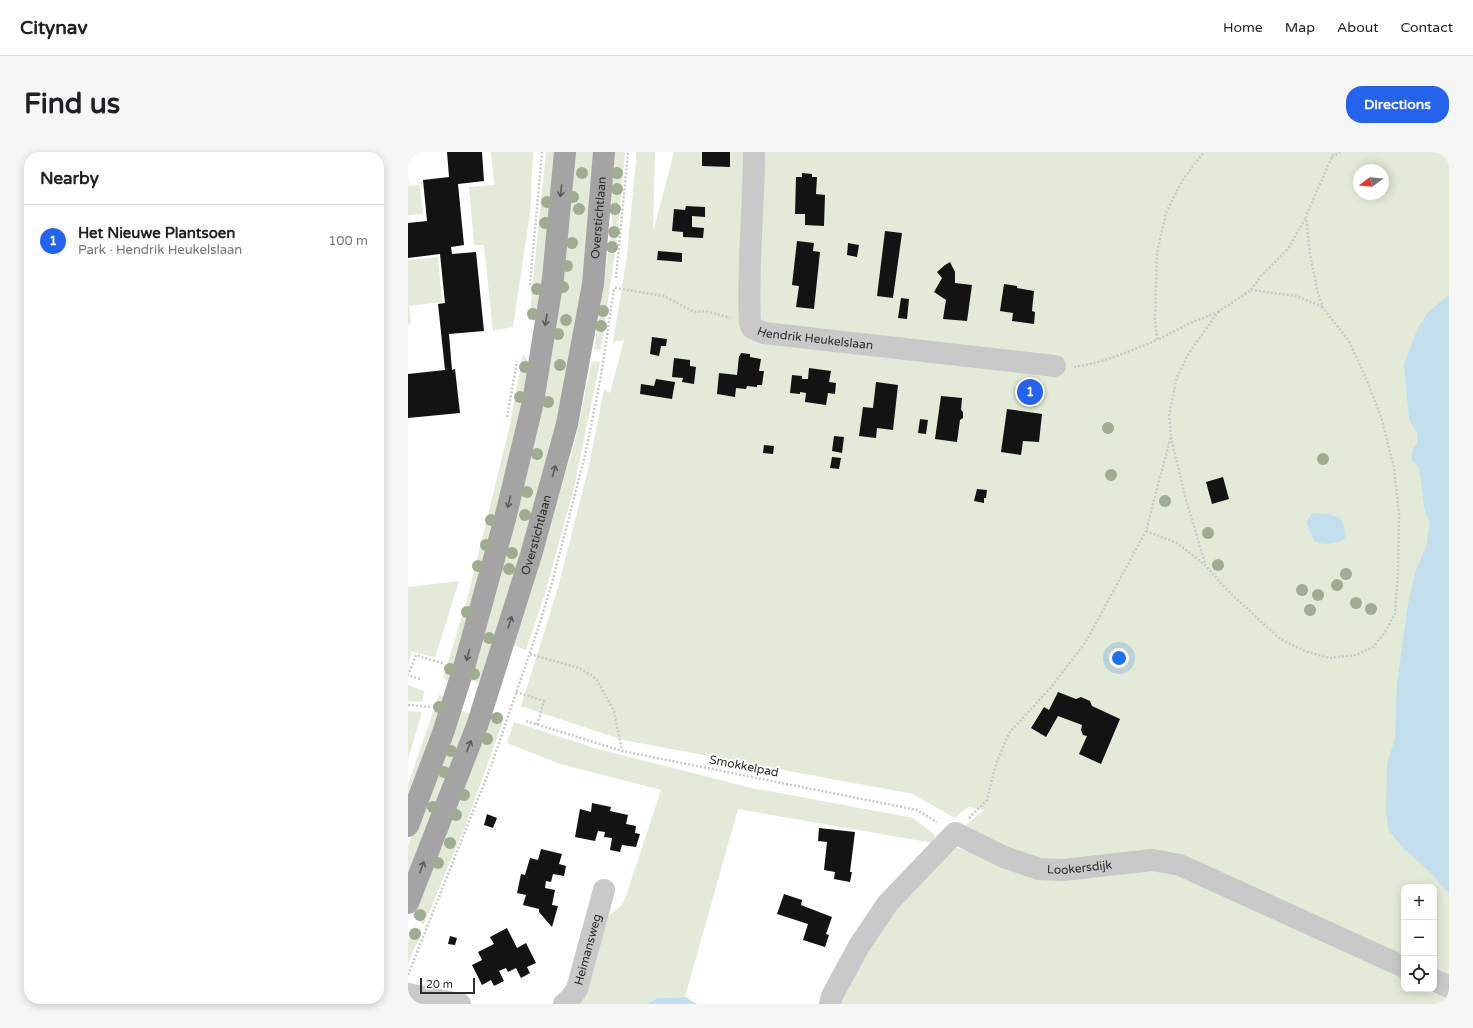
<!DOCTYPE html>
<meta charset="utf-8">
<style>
:root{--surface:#fff;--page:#f6f6f6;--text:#202124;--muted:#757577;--line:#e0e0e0;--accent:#2563eb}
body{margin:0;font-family:"Varela Round",sans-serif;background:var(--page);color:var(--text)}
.controls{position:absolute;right:12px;bottom:12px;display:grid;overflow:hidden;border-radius:8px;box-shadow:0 2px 10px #0003}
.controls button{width:36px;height:36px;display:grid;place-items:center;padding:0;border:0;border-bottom:1px solid var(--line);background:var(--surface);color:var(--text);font:20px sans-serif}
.compass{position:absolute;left:945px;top:12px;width:36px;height:36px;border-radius:50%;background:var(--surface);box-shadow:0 2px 10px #0003;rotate:254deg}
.scale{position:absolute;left:12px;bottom:10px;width:55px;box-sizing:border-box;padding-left:4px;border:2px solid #2c2c2c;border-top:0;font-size:11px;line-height:14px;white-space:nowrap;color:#2c2c2c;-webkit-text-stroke:3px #fff;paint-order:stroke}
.you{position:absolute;left:711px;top:506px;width:14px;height:14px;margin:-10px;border:3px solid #fff;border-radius:50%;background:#1a73e8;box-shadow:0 0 0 6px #1a73e833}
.badge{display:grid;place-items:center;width:26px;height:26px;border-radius:50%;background:var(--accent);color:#fff;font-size:13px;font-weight:700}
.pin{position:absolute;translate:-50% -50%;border:2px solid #fff;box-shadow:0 1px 4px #0006}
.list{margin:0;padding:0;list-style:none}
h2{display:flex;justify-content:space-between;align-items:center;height:52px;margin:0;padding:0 16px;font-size:17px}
h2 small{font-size:13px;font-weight:400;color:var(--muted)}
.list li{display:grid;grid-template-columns:26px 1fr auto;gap:12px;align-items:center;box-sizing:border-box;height:72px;padding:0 16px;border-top:1px solid var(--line)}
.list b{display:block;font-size:15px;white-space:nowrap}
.list p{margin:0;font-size:13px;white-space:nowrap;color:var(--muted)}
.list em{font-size:13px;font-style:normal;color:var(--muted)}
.icon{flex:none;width:22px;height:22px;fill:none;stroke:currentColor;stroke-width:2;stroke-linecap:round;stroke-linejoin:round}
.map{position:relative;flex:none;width:1041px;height:852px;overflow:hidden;border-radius:16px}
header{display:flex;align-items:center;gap:24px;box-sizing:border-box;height:56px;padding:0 20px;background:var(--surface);border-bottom:1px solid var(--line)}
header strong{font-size:19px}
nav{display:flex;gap:22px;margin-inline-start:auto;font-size:14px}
.intro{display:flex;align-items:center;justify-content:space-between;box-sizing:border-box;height:96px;padding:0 24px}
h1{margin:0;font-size:28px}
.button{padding:10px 18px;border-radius:16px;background:var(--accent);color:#fff;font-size:14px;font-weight:700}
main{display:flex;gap:24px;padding:0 24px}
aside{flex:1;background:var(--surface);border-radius:16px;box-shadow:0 2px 10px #0003}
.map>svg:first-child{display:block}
.green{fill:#e3ebd8;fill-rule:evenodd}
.water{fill:#c3deec}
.building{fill:#131313}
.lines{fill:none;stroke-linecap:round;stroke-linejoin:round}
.path{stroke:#c9c9c9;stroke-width:2.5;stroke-dasharray:2 2;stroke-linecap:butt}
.minor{stroke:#c9c9c9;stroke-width:22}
.major{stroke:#a4a4a4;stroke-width:22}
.tree{fill:#9fac92}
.oneway{stroke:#5c5c5c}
.labels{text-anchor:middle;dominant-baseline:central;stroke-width:4;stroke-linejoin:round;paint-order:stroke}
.street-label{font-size:12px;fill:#2c2c2c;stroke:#fff}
</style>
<header>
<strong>Citynav</strong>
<nav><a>Home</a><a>Map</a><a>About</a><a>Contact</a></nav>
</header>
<div class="intro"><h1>Find us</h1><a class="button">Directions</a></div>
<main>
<aside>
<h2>Nearby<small></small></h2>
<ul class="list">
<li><span class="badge">1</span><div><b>Het Nieuwe Plantsoen</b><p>Park · Hendrik Heukelslaan</p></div><em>100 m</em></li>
</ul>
</aside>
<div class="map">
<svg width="1041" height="852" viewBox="0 0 1041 852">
<rect width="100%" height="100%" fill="#fff"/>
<!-- green -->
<path class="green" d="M83 0H125L122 61 105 175 85 179 76 93H66L61 35 86 33Z
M138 0H152L133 162 121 168Z
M163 0H190L173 162 151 274 77 533 64 528 61 521 70 490Z
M202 0H217L210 79 193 198 186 197 204 72Z
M228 0H247L245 80 266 0H1041V830L1026 823V735H996V809L771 704 666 710 618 707 556 675 576 658 560 655 547 666 505 642 215 588 113 554 149 439 181 314 196 237 202 241 216 188 205 190 218 110 228 9ZM951 18H975V42H951Z
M0 26 1 34 12 33 15 62 0 63Z
M30 105 34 150 1 154 3 172H0V108Z
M115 202 124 215 46 530 35 527 60 444 102 273Z
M184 209 192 210 166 336 138 438 118 498 105 493 141 363 164 302Z
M51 429 27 506 4 499 0 514V435Z
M0 533 16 539 14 550 0 549Z
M31 543 40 545 0 659V632Z
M49 556 65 564 0 730V694L27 626Z
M0 559 14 560 0 608Z
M81 560 96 566 57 675 16 772 7 767 2 757Z
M106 570 190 597 344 636 505 666 527 683 525 691 330 657 277 845 249 846 239 852H166L195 768 214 753 219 741 253 638 152 612 99 591Z
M548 696 572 702 738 715 769 721 996 822V837H1026L1041 841V852H426L448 806 531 703Z
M7 775 14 778 0 812V790Z"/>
<!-- water -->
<path class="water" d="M1041 143V742L1022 720 995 696 981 679 978 662 979 611 987 587 989 531 1000 452 1007 421 1018 394 1022 372 1016 355 1011 315 1004 309V299L1009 290V281L1001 267 996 212 1010 176 1020 160Z
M904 361 921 362 932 366 936 374 937 386C927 393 919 393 907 390L898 371Z
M277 845 289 852H239L249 846Z"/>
<!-- building -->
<path class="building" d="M39 0H74L76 29 50 32 56 93 43 95 44 102 68 100 76 179 41 182 44 218 47 217 52 261 0 266V222L37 218 30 152 37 151 32 102 0 106V71L19 69 15 28 41 25Z
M294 0H322V15L294 14Z
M394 21 404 22V25H409L408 42 417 43 416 74 397 73V62H387L388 25H394Z
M278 54 297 55V65L284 64V75L296 76 295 86 275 85V80L264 79 266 57 277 58Z
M477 79 494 81 485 146 469 144Z
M389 89 406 91 405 99 412 100 406 157 388 155 391 134 384 133Z
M440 91 451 93 449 105 439 103Z
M250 99 274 101V110L249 108Z
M542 110 547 120V131L564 133 559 169 535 167 538 148 526 140 534 126 529 120 537 113Z
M596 132 609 134V136L626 139 624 159 627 160 626 172 604 169 605 161 592 159Z
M493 146 501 147 499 167 490 166Z
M244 185 259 187 258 194H253L251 204 242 202Z
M333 201 342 202V205L353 207 351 219H356L354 233H349V235L339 234 338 237 328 236 327 245 309 242 311 221 329 223 331 204H332Z
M266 206 282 208V214L288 215 286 232 274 230 275 226 264 225Z
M401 216 423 219 421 230 428 231 427 242 420 241 418 253 397 250 398 241 392 240V242L382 241 384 223 394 224V227H400Z
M248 227 267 230 264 247 232 242 233 232 246 234Z
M468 230 490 233 485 278 469 276 468 286 451 284 455 255 465 256Z
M533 244 554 246 553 258 555 260V266L552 268 549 290 527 287Z
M599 257 634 262 631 290 615 289 613 303 593 300Z
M512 267 520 268 518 282 510 281Z
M426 284 436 285 434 301 424 299Z
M356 293 366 294 365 302 355 301Z
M424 305 433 306 431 317 422 316Z
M815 325 821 347 804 352 798 330Z
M569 337 579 338 578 346H576V351L566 349Z
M650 540 668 547 673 545 682 549 684 554 712 567 693 612 671 602 679 584 675 583 673 578 674 573 650 564 638 585 623 576 636 555 641 558Z
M184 651 203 655 202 659 220 663 218 672 228 674 227 681 232 682 228 695 214 693 212 700 202 698 204 686 196 685 197 680 190 679 187 689 167 685 172 657 183 660Z
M79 662 89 666 85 676 76 673Z
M411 676 447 680 442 720H444L442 730 426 727 427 720 416 718 419 690 410 689Z
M133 697 154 702 151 712 158 714 156 724 145 722 143 730 138 729 137 736 147 738 144 753 150 754 144 775 131 760V757L115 753 118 743 109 741 113 722 117 723 122 706 130 708Z
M376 742 394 748 393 753 424 765 418 782 421 783 417 795 395 788 400 772 369 762Z
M99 776 109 796 118 791 128 811 119 815 122 821 113 826 108 816 100 820 98 816 91 819 96 829 86 834 83 828 74 833 64 813 74 808 70 800 86 792 82 785Z
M42 784 49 786 47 793 40 792Z"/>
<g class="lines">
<!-- path -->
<path class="path" d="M924 5 932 0
M208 126 220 0
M122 133 134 0
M207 136 256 144 286 160 298 159 322 166
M843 138 888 144 915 155
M810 160 843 138 853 124 880 97 898 65
M666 215C695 211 722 199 749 188L747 167 749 101 758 61 774 29 796 0
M99 265 109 209
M763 285 778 348 797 411
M738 379 769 391 797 413 819 438 872 487 897 499 921 506 948 503 965 495 977 480 987 462 990 421 991 362 986 315 973 265 958 226 941 189 915 156 909 137 902 102 898 64 926 0
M122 502 171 516 183 523 189 528 206 559 214 599
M12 527 0 523 8 503 36 512
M108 540 136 549 129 573
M0 553 22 555
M118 569 214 599 509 658 529 670
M561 666 579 648 588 612 601 581 644 534 677 491 738 379 763 284 761 263 769 225 781 201 810 160 782 171 749 188
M0 823 83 614 127 486 144 431 178 299 193 224 206 137"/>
<!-- minor -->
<g class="minor">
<path id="s1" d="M346 0C346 57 339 114 342 171L344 176 356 181 647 214"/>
<path d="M1026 828 1041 835"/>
<path d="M0 842 52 852"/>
<path id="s2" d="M156 852 162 847 169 837 196 738"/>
<path id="s3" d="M422 852 424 844 451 794 480 751 547 681 596 705 631 717 655 718 744 708 772 713 996 815"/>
</g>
<!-- major -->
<g class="major">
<path d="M0 674 35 581 57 512 97 367 125 250 145 126 157 0"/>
<path id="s4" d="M0 751 69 574 123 403 159 272 185 132 196 0"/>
</g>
</g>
<!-- trees -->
<g class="tree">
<circle cx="174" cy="21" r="6"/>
<circle cx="209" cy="21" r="6"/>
<circle cx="209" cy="37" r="6"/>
<circle cx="165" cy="45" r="6"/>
<circle cx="139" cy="50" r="6"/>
<circle cx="171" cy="57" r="6"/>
<circle cx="207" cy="57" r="6"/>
<circle cx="137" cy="71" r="6"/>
<circle cx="206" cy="80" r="6"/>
<circle cx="164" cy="91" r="6"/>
<circle cx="204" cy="95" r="6"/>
<circle cx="159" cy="114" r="6"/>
<circle cx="155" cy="135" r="6"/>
<circle cx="129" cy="137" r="6"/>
<circle cx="195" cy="159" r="6"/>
<circle cx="125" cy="162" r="6"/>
<circle cx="158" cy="168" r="6"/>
<circle cx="193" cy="174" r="6"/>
<circle cx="150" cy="182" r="6"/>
<circle cx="152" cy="213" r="6"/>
<circle cx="117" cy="215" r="6"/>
<circle cx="112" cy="245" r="6"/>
<circle cx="140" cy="250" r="6"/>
<circle cx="700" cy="276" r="6"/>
<circle cx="129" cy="302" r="6"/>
<circle cx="915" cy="307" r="6"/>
<circle cx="703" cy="323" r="6"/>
<circle cx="119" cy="340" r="6"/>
<circle cx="757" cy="349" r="6"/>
<circle cx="117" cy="363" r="6"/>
<circle cx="83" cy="368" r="6"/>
<circle cx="800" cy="381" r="6"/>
<circle cx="78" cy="393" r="6"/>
<circle cx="104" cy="401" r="6"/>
<circle cx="810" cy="413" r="6"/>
<circle cx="70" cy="414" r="6"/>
<circle cx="101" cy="417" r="6"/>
<circle cx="938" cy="422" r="6"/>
<circle cx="929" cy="433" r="6"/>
<circle cx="894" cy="438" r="6"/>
<circle cx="910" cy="443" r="6"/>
<circle cx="948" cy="451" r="6"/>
<circle cx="963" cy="457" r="6"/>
<circle cx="902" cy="458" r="6"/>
<circle cx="59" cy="460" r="6"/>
<circle cx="81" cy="486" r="6"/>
<circle cx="42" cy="517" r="6"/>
<circle cx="66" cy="522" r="6"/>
<circle cx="31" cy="555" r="6"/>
<circle cx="89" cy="566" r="6"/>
<circle cx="79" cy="587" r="6"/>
<circle cx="43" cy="599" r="6"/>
<circle cx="36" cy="620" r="6"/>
<circle cx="56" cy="643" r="6"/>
<circle cx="25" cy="655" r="6"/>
<circle cx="48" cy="663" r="6"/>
<circle cx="42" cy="691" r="6"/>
<circle cx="30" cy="711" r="6"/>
<circle cx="12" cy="763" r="6"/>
<circle cx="7" cy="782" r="6"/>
</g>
<!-- one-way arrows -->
<defs><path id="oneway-shaft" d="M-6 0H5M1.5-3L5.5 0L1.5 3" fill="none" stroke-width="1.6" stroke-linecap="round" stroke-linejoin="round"/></defs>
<g class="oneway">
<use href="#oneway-shaft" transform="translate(153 39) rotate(96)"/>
<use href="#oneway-shaft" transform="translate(138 168) rotate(99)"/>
<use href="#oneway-shaft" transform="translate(146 319) rotate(-75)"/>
<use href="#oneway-shaft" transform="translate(101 350) rotate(103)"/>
<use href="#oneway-shaft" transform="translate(102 470) rotate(-72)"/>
<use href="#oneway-shaft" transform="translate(60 503) rotate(105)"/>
<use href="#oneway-shaft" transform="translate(61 594) rotate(-69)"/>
<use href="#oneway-shaft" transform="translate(14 715) rotate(-69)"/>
</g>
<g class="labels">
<!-- street labels -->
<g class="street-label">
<text stroke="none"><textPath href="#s4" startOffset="714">Overstichtlaan</textPath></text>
<text stroke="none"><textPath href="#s1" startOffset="241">Hendrik Heukelslaan</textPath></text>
<text stroke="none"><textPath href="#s4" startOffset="390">Overstichtlaan</textPath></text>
<text transform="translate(336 614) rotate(11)">Smokkelpad</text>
<text stroke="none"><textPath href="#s3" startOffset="346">Lookersdijk</textPath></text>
<text stroke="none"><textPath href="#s2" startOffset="61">Heimansweg</textPath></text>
</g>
</g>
</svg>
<div class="controls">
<button>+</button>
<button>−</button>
<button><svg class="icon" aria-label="locate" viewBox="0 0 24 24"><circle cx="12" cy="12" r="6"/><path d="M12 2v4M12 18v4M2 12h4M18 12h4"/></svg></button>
</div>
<svg class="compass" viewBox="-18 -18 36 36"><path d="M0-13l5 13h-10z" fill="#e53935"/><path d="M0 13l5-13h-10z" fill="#757577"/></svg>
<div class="scale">20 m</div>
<div class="you"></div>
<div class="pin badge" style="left:622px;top:240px">1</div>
</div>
</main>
